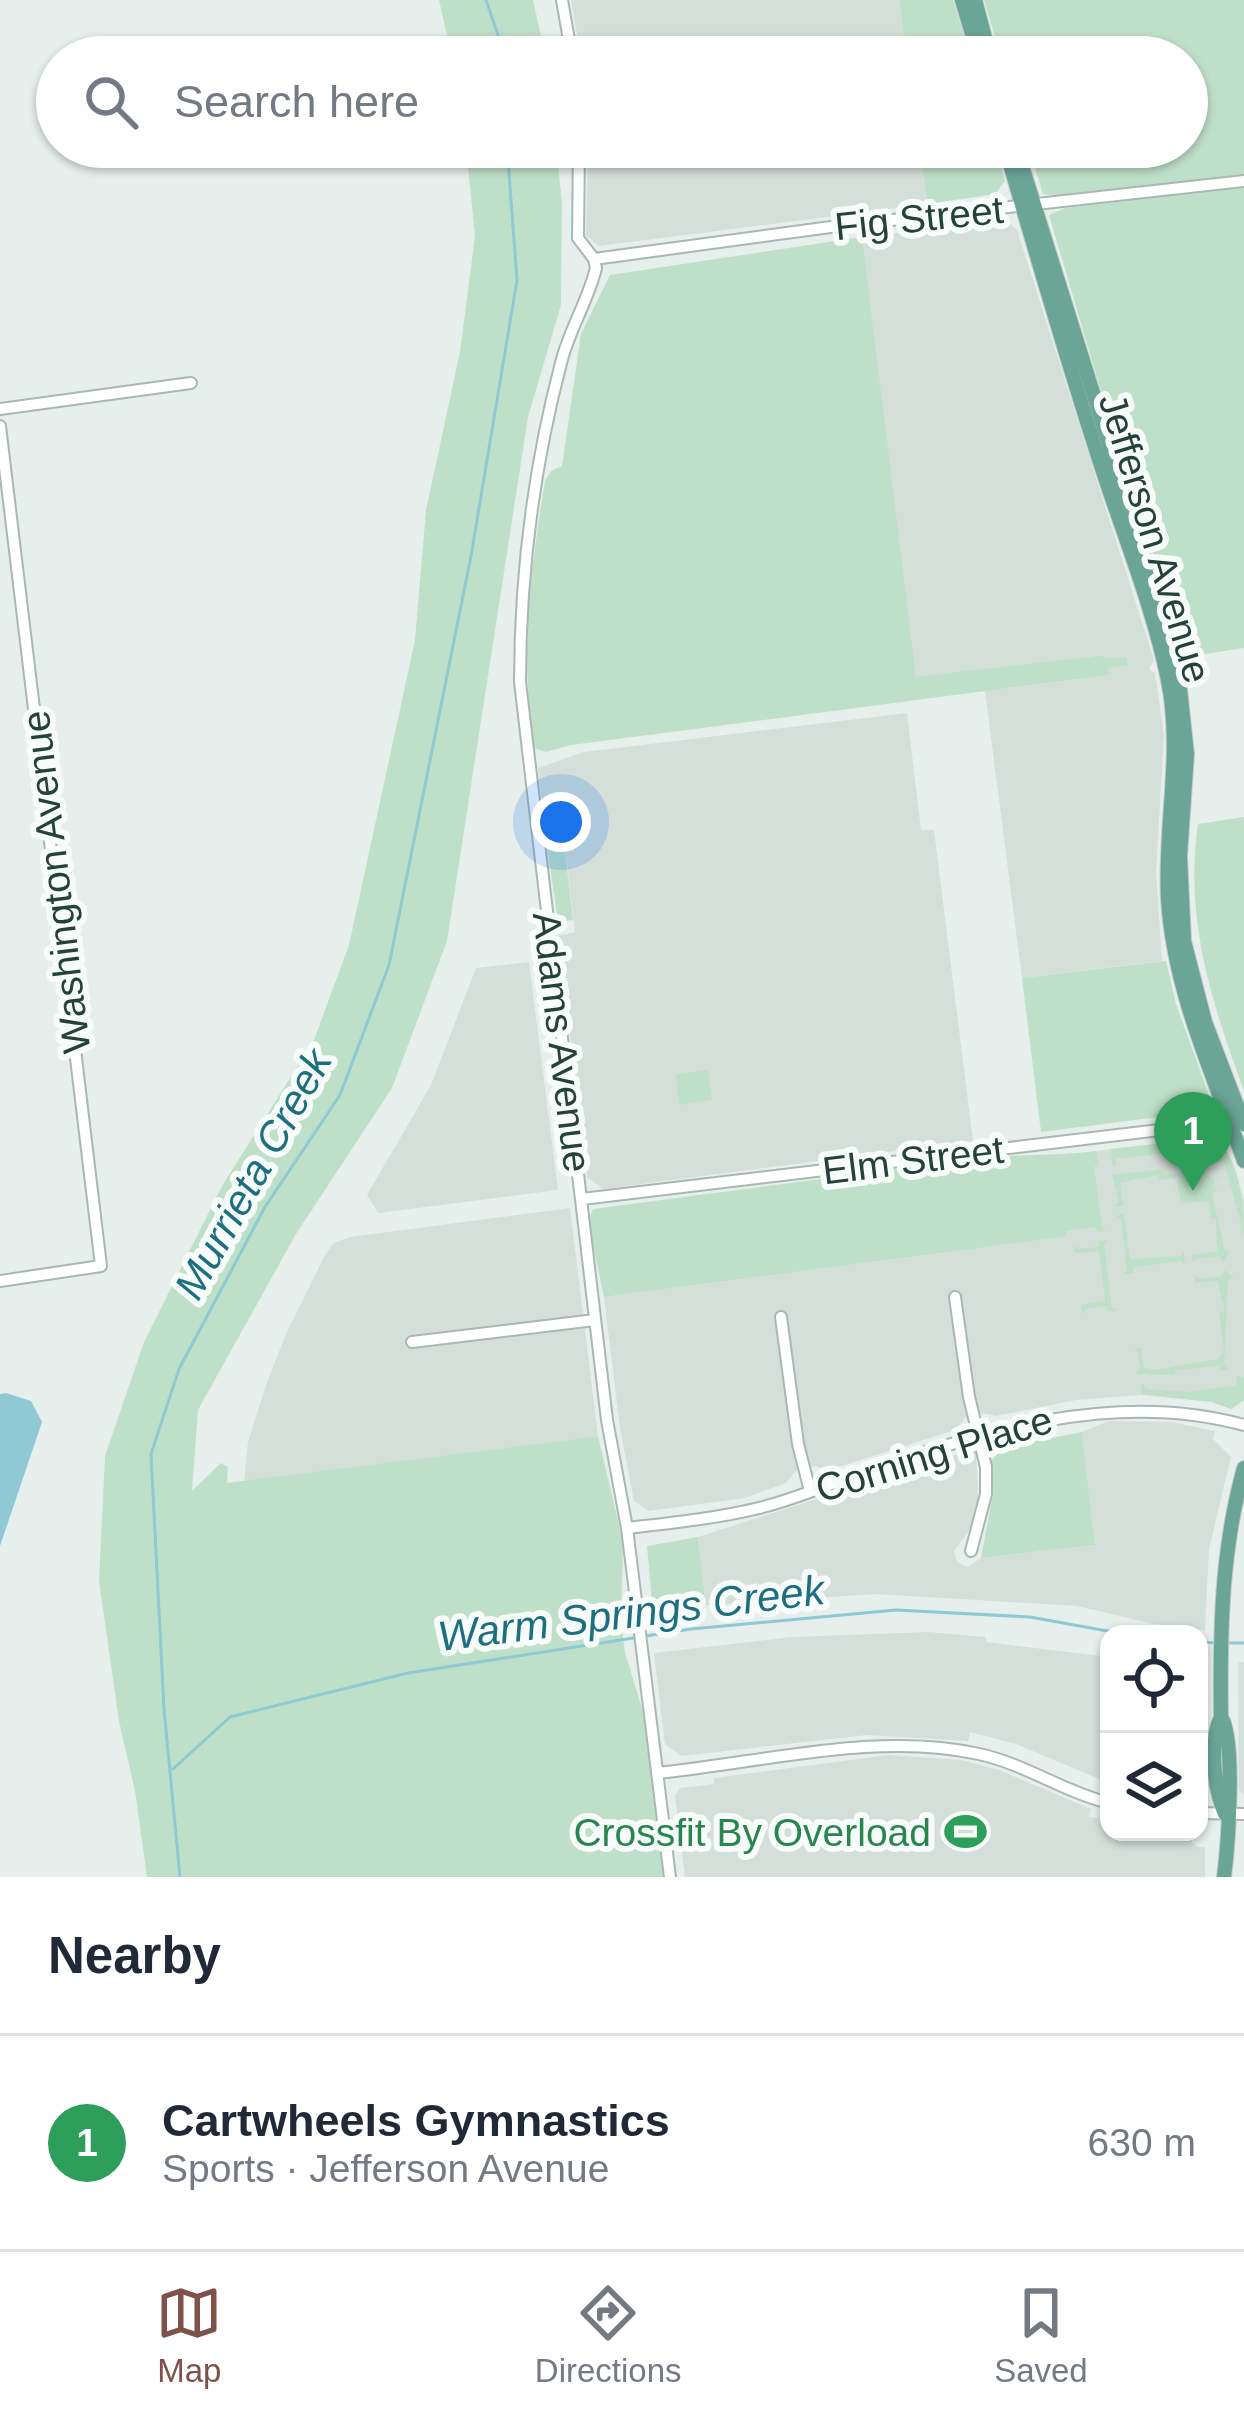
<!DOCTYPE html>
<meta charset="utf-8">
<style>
:root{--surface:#fff;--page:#f2f2f3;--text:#1f2937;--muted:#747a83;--line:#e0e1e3;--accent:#7f5249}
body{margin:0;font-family:Helvetica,sans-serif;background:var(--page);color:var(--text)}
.controls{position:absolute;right:36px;bottom:36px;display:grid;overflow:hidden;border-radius:24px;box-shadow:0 3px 9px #0004}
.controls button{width:108px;height:108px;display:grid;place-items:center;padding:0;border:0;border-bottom:3px solid var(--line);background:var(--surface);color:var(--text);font:60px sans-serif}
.you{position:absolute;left:561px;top:822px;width:42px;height:42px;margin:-30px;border:9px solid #fff;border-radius:50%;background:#1a73e8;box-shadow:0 0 0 18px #1a73e833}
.badge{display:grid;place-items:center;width:78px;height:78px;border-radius:50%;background:var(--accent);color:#fff;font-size:39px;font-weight:700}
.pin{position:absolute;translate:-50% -99px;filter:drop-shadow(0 3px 6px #0008)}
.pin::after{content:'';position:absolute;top:63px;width:42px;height:36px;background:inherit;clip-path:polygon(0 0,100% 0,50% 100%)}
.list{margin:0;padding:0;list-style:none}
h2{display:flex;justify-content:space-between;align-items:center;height:156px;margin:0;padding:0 48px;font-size:51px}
h2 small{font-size:39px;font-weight:400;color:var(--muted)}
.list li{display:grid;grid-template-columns:78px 1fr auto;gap:36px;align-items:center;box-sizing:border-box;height:216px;padding:0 48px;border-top:3px solid var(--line)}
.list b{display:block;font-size:45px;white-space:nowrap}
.list p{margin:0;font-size:39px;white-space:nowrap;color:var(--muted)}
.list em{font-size:39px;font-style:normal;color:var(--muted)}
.icon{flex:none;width:66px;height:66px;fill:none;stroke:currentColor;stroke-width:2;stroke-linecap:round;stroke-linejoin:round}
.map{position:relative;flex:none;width:1244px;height:1877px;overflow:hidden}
.search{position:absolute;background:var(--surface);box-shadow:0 3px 9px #0004;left:36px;right:36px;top:36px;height:132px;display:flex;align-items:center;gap:30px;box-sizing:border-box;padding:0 42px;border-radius:66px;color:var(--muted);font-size:45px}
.sheet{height:372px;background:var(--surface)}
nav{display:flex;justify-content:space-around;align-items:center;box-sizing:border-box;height:168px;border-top:3px solid var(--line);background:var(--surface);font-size:33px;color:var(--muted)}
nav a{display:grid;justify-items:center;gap:6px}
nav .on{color:var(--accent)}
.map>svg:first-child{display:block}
.built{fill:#d4dfda}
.green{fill:#bfe0c8}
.water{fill:#8ec9d4}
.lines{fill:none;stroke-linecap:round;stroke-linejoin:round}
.stream{stroke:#8ec9d4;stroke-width:3}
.minor-casing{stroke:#a8b8b2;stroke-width:14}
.major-casing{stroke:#c2cac8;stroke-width:16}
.minor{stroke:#fff;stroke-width:10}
.major{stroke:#6aa596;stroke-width:14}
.labels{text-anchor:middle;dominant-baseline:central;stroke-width:12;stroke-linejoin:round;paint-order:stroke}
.street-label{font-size:39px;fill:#24423a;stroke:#f7fbf9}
.leisure-label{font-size:39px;fill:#27864d;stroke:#f7fbf9;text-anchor:end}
.water-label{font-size:42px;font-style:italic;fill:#1c6f80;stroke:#f7fbf9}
</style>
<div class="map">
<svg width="1244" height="1877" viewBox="0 0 1244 1877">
<rect width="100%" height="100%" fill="#e6efeb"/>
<!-- built -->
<path class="built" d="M571 0H899L907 57H581Z
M588 147H910L913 165 922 164 928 204 599 246 586 235Z
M1005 220 1017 230 1154 660 1149 669 1155 673 1164 735 1156 872 1162 961 1022 978 985 691 1108 675V669L1127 665 1125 657 1105 658 1102 655 916 678 861 250 862 237Z
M907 713 921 830H934L973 1141 603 1189 587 1177 558 936 575 932 563 828 545 830 538 768 584 752Z
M529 962 558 1190 378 1213 367 1195 431 1085 476 968Z
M1215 1137 1226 1147 1244 1200V1400L1231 1409 1212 1402 1141 1395 1076 1400 996 1416 981 1413 965 1418 955 1430 826 1471 816 1466 797 1470 786 1483 745 1498 649 1511 634 1501 620 1428 604 1297 1056 1238 1045 1157Z
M570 1208 598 1436 244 1482 248 1442 266 1385 286 1334 325 1255 334 1243 350 1237Z
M1109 1421 1171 1422 1215 1431 1213 1439 1231 1457 1209 1549 1205 1630 1154 1624 1077 1606 876 1594 706 1605 698 1537 976 1448 978 1501 974 1524 954 1551 957 1562 968 1567 981 1558 1095 1545 1082 1432Z
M928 1632 986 1637V1642L1109 1657V1783L1016 1744 970 1732 968 1741 867 1735 681 1756 665 1744 654 1653 793 1637Z
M1244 1662V1795L1239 1790 1238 1663Z
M889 1755 961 1760 999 1770 1091 1809 1089 1817 1109 1820V1832H1186V1837L1198 1847H1205V1877H685L675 1796 680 1788 714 1784V1778Z"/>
<!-- green -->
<path class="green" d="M439 0H533L546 57H452Z
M899 0H953L971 57H907Z
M984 0H1244V176L1076 198 1043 194 1029 147H1187V57H1001Z
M466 147H556L562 203 561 305 528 417 447 941 392 1088 296 1234 198 1410 192 1491 221 1463 228 1467 227 1483 598 1436 623 1542 621 1622 625 1652 645 1719 666 1877H147L135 1791 119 1721 99 1581 105 1456 144 1342 222 1186 314 1040 349 945 415 640 426 510 460 352 475 236Z
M910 147H996L1005 181 995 194 928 204 922 165H913Z
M1244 186V648L1192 656 1184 648 1119 452 1049 215 1065 208Z
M862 237 916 677 1103 655 1106 658 1126 657 1128 665 1108 669 1109 675 571 745 546 752 534 748C520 647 529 581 545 481L551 471 562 466 581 334 610 275Z
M1244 817V1091C1212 1003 1184 920 1198 824Z
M564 841 573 920 558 922 547 845Z
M1166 961 1176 1004 1209 1095 1198 1112 1041 1132 1022 978Z
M708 1070 712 1100 680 1105 675 1074Z
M1215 1137C1240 1162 1244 1199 1244 1235L1224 1162 1218 1163 1205 1149 1116 1159V1165H1112L1111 1149Z
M1096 1151 1098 1165 1094 1167 1102 1226 1106 1231 1098 1232 1095 1227 1066 1231 1065 1236 1056 1238 604 1297 588 1221 593 1209 982 1158C1022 1154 1057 1156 1096 1151Z
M1208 1164 1210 1170 1206 1173 1213 1179 1217 1190 1212 1194 1225 1250 1230 1252 1223 1261 1219 1256 1196 1259 1193 1263 1192 1255 1217 1251 1216 1219H1211L1208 1201 1185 1203 1180 1199 1177 1178 1160 1180 1158 1175 1120 1183 1123 1206H1114L1119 1202 1112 1175 1162 1169 1164 1175 1202 1170 1203 1165Z
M1124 1214 1130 1259 1181 1256 1184 1252 1185 1266 1181 1261 1134 1267V1273L1123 1274 1127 1269 1121 1219 1116 1216Z
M1109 1240 1104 1244 1112 1308 1117 1310 1107 1311 1106 1306 1086 1309 1083 1314 1081 1305 1105 1301 1099 1251 1075 1253 1073 1245 1078 1249 1098 1247 1099 1241Z
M1225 1270 1234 1278 1228 1280 1224 1364 1229 1369 1220 1371 1218 1366 1177 1370 1174 1375 1135 1374 1140 1368 1138 1352 1133 1349 1141 1348 1143 1367 1154 1370 1218 1359 1224 1351 1219 1313 1225 1311 1217 1280 1195 1283V1275L1199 1279 1221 1276Z
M1237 1376 1244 1377V1400L1231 1409 1212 1402 1141 1394 1142 1383 1146 1389 1188 1392 1236 1385Z
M1082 1432 1095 1545 981 1558 993 1494 990 1462 1004 1447Z
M698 1537 706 1605 653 1612 647 1546Z"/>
<!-- water -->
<path class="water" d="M6 1393 31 1401 42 1422 0 1546V1394Z"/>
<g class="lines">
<!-- stream -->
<path class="stream" d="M486 0 498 35 499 57
M1199 1642 1218 1643
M1228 1643H1244
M173 1769 230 1717 408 1673 691 1629 896 1610 1030 1617 1124 1634
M180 1877 164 1709 151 1454 179 1369 265 1207 340 1095 389 965 471 556 517 280 507 147"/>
<defs>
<path id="minor" d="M562 0 572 57
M579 147 578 238 594 259 596 268C588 301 569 330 561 363 534 466 520 576 520 682L607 1420 627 1528 670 1877
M594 259 838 226 1244 181
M0 409 191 383
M0 426 101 1266 0 1281
M582 1199 1235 1121
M955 1297 969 1397 986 1467V1494L971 1551
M781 1317 798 1444 810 1491
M412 1342 595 1320
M627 1528C672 1523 719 1518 763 1507 795 1499 827 1485 859 1474 983 1432 1113 1389 1244 1425
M657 1773C761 1763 877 1731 979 1754 1025 1764 1064 1792 1109 1803
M1199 1813 1244 1814"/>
<path id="major" d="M962 0 979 57
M975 0 990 57
M1005 147C1036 252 1066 358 1100 462 1123 534 1153 606 1168 680 1183 754 1164 825 1168 899 1174 992 1213 1074 1244 1161
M1016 147 1177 661 1187 754 1180 856 1184 941 1205 1022 1244 1124
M1221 1717C1236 1739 1228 1846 1224 1877
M1225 1814C1214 1788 1209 1743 1221 1717 1220 1631 1221 1551 1244 1468"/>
</defs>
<!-- minor casing -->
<use href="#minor" class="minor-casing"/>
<!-- major casing -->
<use href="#major" class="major-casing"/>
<!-- minor -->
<use href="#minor" class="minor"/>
<!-- major -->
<use href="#major" class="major"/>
</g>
<!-- icons -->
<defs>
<symbol id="stadium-bare" viewBox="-9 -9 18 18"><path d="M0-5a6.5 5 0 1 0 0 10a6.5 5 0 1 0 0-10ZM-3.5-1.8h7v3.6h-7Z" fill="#2e9e5b" stroke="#f7fbf9" stroke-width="2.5" paint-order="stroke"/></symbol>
</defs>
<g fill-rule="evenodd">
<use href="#stadium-bare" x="936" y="1802" width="59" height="59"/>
</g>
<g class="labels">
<!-- street labels -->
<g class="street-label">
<text transform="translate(919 218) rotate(-6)">Fig Street</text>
<text transform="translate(1155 538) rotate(73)">Jefferson Avenue</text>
<text transform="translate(56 882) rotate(-97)">Washington Avenue</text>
<text transform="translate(562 1042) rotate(83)">Adams Avenue</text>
<text transform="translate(913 1160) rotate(-7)">Elm Street</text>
<text transform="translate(934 1454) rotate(-17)">Corning Place</text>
</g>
<!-- leisure labels -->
<g class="leisure-label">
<text x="931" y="1832">Crossfit By Overload</text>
</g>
<!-- water labels -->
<g class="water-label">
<text transform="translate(253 1174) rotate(-61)">Murrieta Creek</text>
<text transform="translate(631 1613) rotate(-7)">Warm Springs Creek</text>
</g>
</g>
</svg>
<div class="controls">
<button><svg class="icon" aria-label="locate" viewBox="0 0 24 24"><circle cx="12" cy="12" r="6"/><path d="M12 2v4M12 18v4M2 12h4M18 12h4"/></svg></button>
<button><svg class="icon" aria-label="layers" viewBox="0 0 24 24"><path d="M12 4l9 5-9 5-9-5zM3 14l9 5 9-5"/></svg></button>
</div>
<div class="you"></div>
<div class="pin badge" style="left:1193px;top:1191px;background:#2e9e5b">1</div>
<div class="search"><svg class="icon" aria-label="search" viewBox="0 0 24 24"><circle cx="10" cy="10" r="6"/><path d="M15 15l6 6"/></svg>Search here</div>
</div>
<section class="sheet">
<h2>Nearby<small></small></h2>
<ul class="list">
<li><span class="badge" style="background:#2e9e5b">1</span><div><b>Cartwheels Gymnastics</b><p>Sports · Jefferson Avenue</p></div><em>630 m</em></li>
</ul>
</section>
<nav>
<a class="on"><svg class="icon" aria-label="map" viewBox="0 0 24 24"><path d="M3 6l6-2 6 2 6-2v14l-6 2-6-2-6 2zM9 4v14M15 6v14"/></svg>Map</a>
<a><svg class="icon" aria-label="directions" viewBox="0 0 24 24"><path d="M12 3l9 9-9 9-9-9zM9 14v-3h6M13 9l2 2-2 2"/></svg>Directions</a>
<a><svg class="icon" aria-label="saved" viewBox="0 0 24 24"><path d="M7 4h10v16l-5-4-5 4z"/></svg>Saved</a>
</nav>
